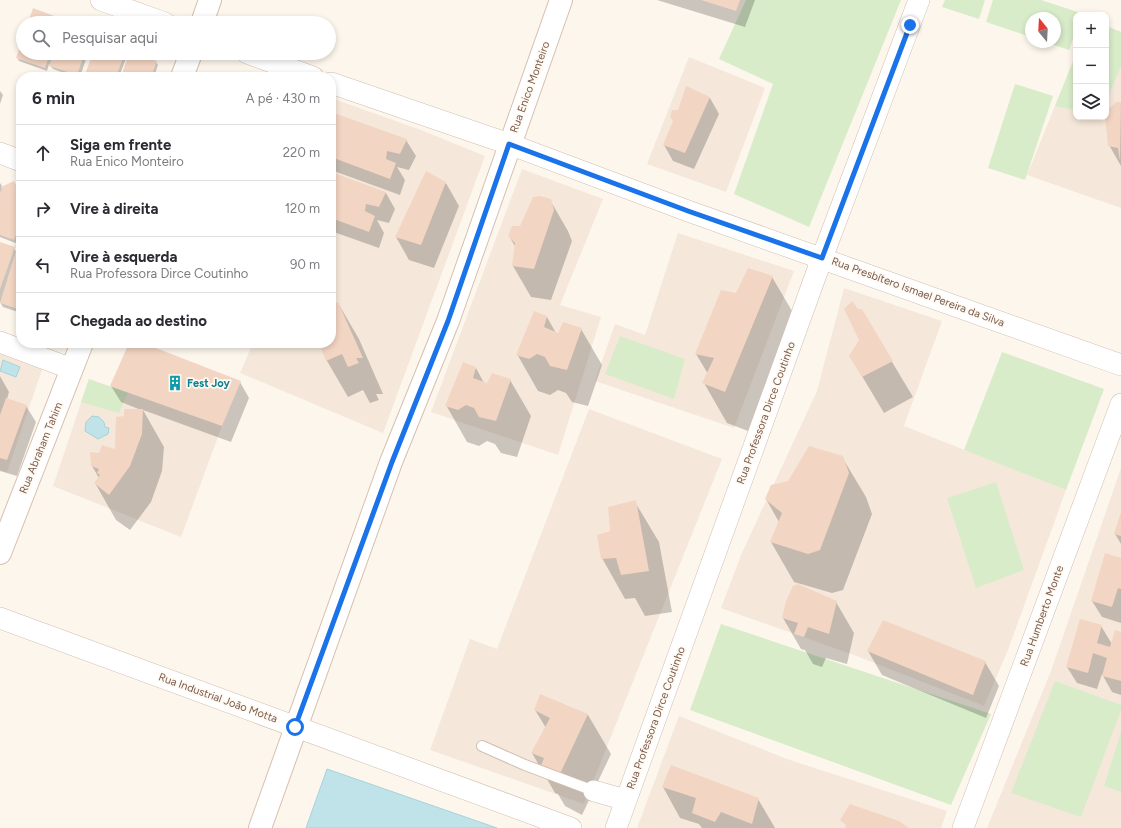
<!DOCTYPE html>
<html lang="pt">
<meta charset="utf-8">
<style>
:root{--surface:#fff;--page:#f2f2f3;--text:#2b2b33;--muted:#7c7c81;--line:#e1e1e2}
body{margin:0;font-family:Figtree,sans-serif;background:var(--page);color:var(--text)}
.controls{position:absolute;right:12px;top:12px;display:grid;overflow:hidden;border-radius:8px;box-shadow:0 2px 6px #0003}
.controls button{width:36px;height:36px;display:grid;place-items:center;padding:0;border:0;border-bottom:1px solid var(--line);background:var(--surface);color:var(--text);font:20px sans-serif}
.compass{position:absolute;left:1025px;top:12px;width:36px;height:36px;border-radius:50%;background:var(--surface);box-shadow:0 2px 6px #0003;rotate:342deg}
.stop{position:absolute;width:12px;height:12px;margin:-9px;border:3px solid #1a73e8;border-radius:50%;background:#fff}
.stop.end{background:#1a73e8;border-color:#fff;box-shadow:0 1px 4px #0008}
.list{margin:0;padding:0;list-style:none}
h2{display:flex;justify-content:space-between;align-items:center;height:52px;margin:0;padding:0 16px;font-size:17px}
h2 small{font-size:13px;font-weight:400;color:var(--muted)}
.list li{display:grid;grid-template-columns:26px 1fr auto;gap:12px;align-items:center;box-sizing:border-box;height:56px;padding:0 16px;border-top:1px solid var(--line)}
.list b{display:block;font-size:15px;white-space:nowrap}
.list p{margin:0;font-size:13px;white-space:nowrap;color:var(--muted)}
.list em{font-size:13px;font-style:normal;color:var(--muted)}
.icon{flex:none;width:22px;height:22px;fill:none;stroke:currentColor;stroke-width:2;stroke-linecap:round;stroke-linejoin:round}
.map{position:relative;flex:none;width:1121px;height:828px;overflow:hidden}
.search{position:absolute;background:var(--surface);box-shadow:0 2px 6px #0003;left:16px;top:16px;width:320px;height:44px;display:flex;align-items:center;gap:10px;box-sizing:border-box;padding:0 14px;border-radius:22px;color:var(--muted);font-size:15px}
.panel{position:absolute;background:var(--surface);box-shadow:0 2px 6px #0003;left:16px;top:72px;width:320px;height:276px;border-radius:16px}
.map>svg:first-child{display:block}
.residential{fill:#f5e8da}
.green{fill:#d8ecc9}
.water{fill:#bfe3e8;stroke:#a5d3da}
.shadow{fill:#0003}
.building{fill:#f3d5c3}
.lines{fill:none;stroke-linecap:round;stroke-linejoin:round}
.lane-casing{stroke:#d1beb0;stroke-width:12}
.street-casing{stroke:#d1beb0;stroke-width:22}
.secondary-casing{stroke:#d6c0b0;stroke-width:24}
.lane{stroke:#fff;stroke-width:10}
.street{stroke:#fff;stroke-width:21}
.secondary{stroke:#fff;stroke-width:22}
.route{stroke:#1a73e8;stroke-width:5}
.labels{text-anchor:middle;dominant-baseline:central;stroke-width:3.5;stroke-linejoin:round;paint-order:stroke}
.street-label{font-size:11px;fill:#7a5c4d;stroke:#fffaf3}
.culture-label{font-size:11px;font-weight:bold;fill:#0d838f;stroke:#fffaf3;text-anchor:start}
</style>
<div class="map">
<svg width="1121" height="828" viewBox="0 0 1121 828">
<rect width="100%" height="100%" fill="#fdf6ec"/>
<!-- residential -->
<path class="residential" d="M1106 26 1121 32V208L1027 175 1076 54V117H1106Z
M689 57 765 88 726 192 647 164Z
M331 98 421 130 485 156 383 433 240 373 253 343H331Z
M522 169 603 199 560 305 601 317 558 455 431 412Z
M678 233 794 271 734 428 595 381 615 324 645 335Z
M844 288 942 321 904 426 1066 490 1008 650 984 706 854 655 721 608 741 555 817 391Z
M0 349 44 364 7 472 0 470Z
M89 379 222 426 181 537 53 486Z
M589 409 722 459 584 804 430 750 470 639 497 649Z
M1121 468V828H987L1051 671Z
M679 716 787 759 947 811 941 828H637Z"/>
<!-- green -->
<path class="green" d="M746 0H901L809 227 734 194 773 84 719 59Z
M945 0H985L979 19 942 7Z
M993 0H1041L1081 13V15H1076V30L1069 50 1045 42H1055V18H1031V37L986 22Z
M1106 26 1121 32V66L1106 102Z
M1076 54V110L1055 106Z
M1015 84 1053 96 1025 180 988 168Z
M620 336 685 359 674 399 605 374Z
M1002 352 1104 389 1066 490 964 450Z
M89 379 128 393 119 413 81 402Z
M996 482 1024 570 976 588 947 498Z
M721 624 991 714 951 805 690 710Z
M1055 681 1121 705V710L1081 817 1011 793Z
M1121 732V792L1104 786Z"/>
<!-- water -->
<path class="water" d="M3 360 20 367 16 377 0 371Z
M92 416 99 417 104 422 105 427 109 428 108 434 98 439 85 431 86 422Z
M327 769 497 828H306Z"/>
<!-- shadow -->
<path class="shadow" d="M657 0H755L745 27Z
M23 40V53H88L80 77H75L53 69 49 64 47 71 19 61 17 57Z
M94 53H128L119 77H85Z
M130 53 156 62 158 65 154 77H122Z
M0 91 3 95 0 104Z
M710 98 719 114 694 169 673 161 664 145 678 111Z
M1117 103H1121V166L1109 145Z
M331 113 406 140 416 156 409 170 397 167 405 180 400 195 331 170Z
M331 173 386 193 395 209 389 223 377 220 384 233 379 248 331 231Z
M13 182 17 188 21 189V252L19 251 17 247 18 244 0 237V183L2 186 1 188Z
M446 183 459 206 434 268 409 260 396 237Z
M550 200 568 231 572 241 551 300 531 297 513 266 516 248 509 236 521 227Z
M0 243 14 248 16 252 15 255 21 257V313L3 307 0 302Z
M772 277 795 316 748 431 727 423 704 383 708 374 696 354 737 294Z
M338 303 359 339 383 394H376L379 400 370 403 363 390 348 397 327 361 320 343H331V306Z
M857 310H861L913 397 884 413 850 356 860 340Z
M547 317 556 333 559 334 581 329 602 365 588 406 572 402 566 393 558 390 550 395 538 391 517 354Z
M130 343H141L240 382 249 398 231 442 143 410 164 447 162 471 151 502 130 530 116 520 95 483 99 478 92 466 99 454 116 450 125 417 141 410 121 402 111 386Z
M476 368 484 383 488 384 510 380 531 416 517 457 501 453 495 444 487 441 479 446 467 442 446 405Z
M0 376 9 392 7 399 26 406 36 422 17 476 0 471Z
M842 457 866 497 872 514 843 590 832 593 794 582 771 542 779 522 766 499 789 482Z
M635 502 659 542 672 612 645 616 635 598 625 599 602 558 611 532Z
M1121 514V544L1115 534Z
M1121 559V623L1102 617 1092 601Z
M836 602 854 633 847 664 826 658 822 667 813 664 805 650 801 649 783 618Z
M1101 626 1112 644 1121 633V695L1112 692 1102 674 1097 689 1077 683 1067 667Z
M868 651 985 662 999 686 986 718 882 675Z
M535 710 588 715 611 754 582 815 565 806 558 794 555 793 532 753 546 728Z
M672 766 758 799 775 828H702L699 824 680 818 663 787Z"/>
<!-- building -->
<path class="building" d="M701 0H740L736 11Z
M33 8 62 19 61 23H28Z
M23 38V53H50L45 68 16 58Z
M54 53H85L77 75 49 66Z
M93 53H125L116 77H84Z
M129 53H134L157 61 151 77H121Z
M686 86 710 97 685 153 663 145 673 121 670 117 672 110H678Z
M1116 102H1121L1120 161 1118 148 1108 146 1105 117 1106 112Z
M331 112 407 139 400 154 387 151 386 159 396 163 390 179 331 157V139L336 131 331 129Z
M426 171 446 182 421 245 395 237Z
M331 172 386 192 379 207 366 204 365 211 375 216 369 232 331 218Z
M14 181 17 187 21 188V223L14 240 0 235V193L2 188 1 187Z
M540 196 551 199 554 210 534 269 512 266 515 243 508 236 512 226H520L533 197Z
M21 233V249L15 247Z
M0 242 15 247 0 289Z
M15 254 21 256V310L0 303Z
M748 268 773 276 725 392 702 383 714 358 695 354 721 290 736 293Z
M852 301 858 309H862L893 361 862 377 849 356 859 340 844 309Z
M338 302 363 358H356L359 363 348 367 342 354 326 361 319 343H331V306Z
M534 311 547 316 544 327 558 333 563 322 582 328 567 370 550 366 545 357 537 354 529 359 516 355Z
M129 343H143L241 381 222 426 110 386Z
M463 362 476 367 473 378 487 383 492 373 511 379 496 421 479 417 474 408 466 405 458 410 445 406Z
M6 398 27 405 7 460 0 458V415Z
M124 409H143L142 434 130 466 109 495 94 483 100 475 97 473 99 469 91 466 90 452 99 453 102 445 115 449 116 417 124 416Z
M809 446 843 456 849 473 820 550 808 554 770 542 782 513 765 499 771 485 788 481Z
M636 500 649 571 621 575 616 558 601 559 597 535 610 531 608 507Z
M1121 512V536L1114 534Z
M1105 553 1121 558V589L1118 588 1112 607 1091 601Z
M798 584 837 601 829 634 808 627 804 637 794 634 798 623 782 618 786 601 793 586Z
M1080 619 1102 625 1097 643 1110 647 1115 630 1121 632V681L1102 676 1107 658 1093 653 1088 673 1066 667Z
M883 620 986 661 973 695 867 651Z
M540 694 588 714 559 776 541 766 544 758 531 753 550 718 534 710Z
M671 765 759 798 752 824 721 812 715 822 692 813 696 798 662 787Z
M850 804 899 821 909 828H845L846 825 840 820Z"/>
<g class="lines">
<defs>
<path id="lane" d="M482 746 525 765 594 791"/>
<path id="street" d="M101 0 165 23
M247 53 313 77
M331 83 509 144 688 211 1121 365
M0 153 21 161
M0 342 72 369
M0 618 571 828
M594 791 626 800
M616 828 822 258 919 0
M963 828 1121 404"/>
<path id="secondary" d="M202 23 210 0
M182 77 191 53
M0 553 82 343
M260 828 391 462 448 321 561 0"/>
</defs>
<!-- lane casing -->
<use href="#lane" class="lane-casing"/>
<!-- street casing -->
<use href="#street" class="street-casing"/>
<!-- secondary casing -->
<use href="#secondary" class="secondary-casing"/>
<!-- lane -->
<use href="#lane" class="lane"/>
<!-- street -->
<use href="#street" class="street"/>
<!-- secondary -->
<use href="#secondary" class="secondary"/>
</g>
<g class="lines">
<!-- route -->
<path class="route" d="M295 727 392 462 448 321 509 144 688 211 822 258 910 25"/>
</g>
<!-- icons -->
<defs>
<symbol id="building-bare" viewBox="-9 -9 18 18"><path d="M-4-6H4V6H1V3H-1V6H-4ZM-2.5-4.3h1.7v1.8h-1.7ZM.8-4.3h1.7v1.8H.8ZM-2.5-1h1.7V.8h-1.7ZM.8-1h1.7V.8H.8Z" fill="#0f9aa8" stroke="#fffaf3" stroke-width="2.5" paint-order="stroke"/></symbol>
</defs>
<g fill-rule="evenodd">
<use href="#building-bare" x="164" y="372" width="22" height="22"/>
</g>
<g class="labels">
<!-- street labels -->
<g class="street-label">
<text transform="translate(530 87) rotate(-70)">Rua Enico Monteiro</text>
<text transform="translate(918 292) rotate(20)">Rua Presbítero Ismael Pereira da Silva</text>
<text transform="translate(766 413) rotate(-70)">Rua Professora Dirce Coutinho</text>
<text transform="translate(41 448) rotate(-68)">Rua Abraham Tahim</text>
<text transform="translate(1042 616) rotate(-70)">Rua Humberto Monte</text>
<text transform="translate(218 698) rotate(20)">Rua Industrial João Motta</text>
<text transform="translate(656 718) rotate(-70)">Rua Professora Dirce Coutinho</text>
</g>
<!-- culture labels -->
<g class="culture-label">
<text x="187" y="383">Fest Joy</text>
</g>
</g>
</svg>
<div class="controls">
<button>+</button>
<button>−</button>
<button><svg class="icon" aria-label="layers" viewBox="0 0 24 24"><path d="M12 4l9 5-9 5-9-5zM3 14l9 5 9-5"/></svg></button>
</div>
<svg class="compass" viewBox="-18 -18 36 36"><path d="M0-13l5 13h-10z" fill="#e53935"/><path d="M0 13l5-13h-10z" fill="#7c7c81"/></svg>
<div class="stop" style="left:295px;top:727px"></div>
<div class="stop end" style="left:910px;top:25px"></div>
<div class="search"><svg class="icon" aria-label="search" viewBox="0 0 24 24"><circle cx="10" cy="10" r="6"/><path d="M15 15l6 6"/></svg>Pesquisar aqui</div>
<section class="panel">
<h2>6 min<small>A pé · 430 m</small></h2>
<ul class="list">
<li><svg class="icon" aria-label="ahead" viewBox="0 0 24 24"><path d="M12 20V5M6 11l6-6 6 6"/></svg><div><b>Siga em frente</b><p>Rua Enico Monteiro</p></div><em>220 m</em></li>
<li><svg class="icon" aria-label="right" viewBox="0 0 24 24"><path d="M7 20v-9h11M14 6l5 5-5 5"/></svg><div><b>Vire à direita</b></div><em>120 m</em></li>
<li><svg class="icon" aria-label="left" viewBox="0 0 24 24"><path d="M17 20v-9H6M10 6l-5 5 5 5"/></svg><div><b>Vire à esquerda</b><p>Rua Professora Dirce Coutinho</p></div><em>90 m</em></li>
<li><svg class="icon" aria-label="arrive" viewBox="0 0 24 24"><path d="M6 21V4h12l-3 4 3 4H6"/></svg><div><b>Chegada ao destino</b></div></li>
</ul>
</section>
</div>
